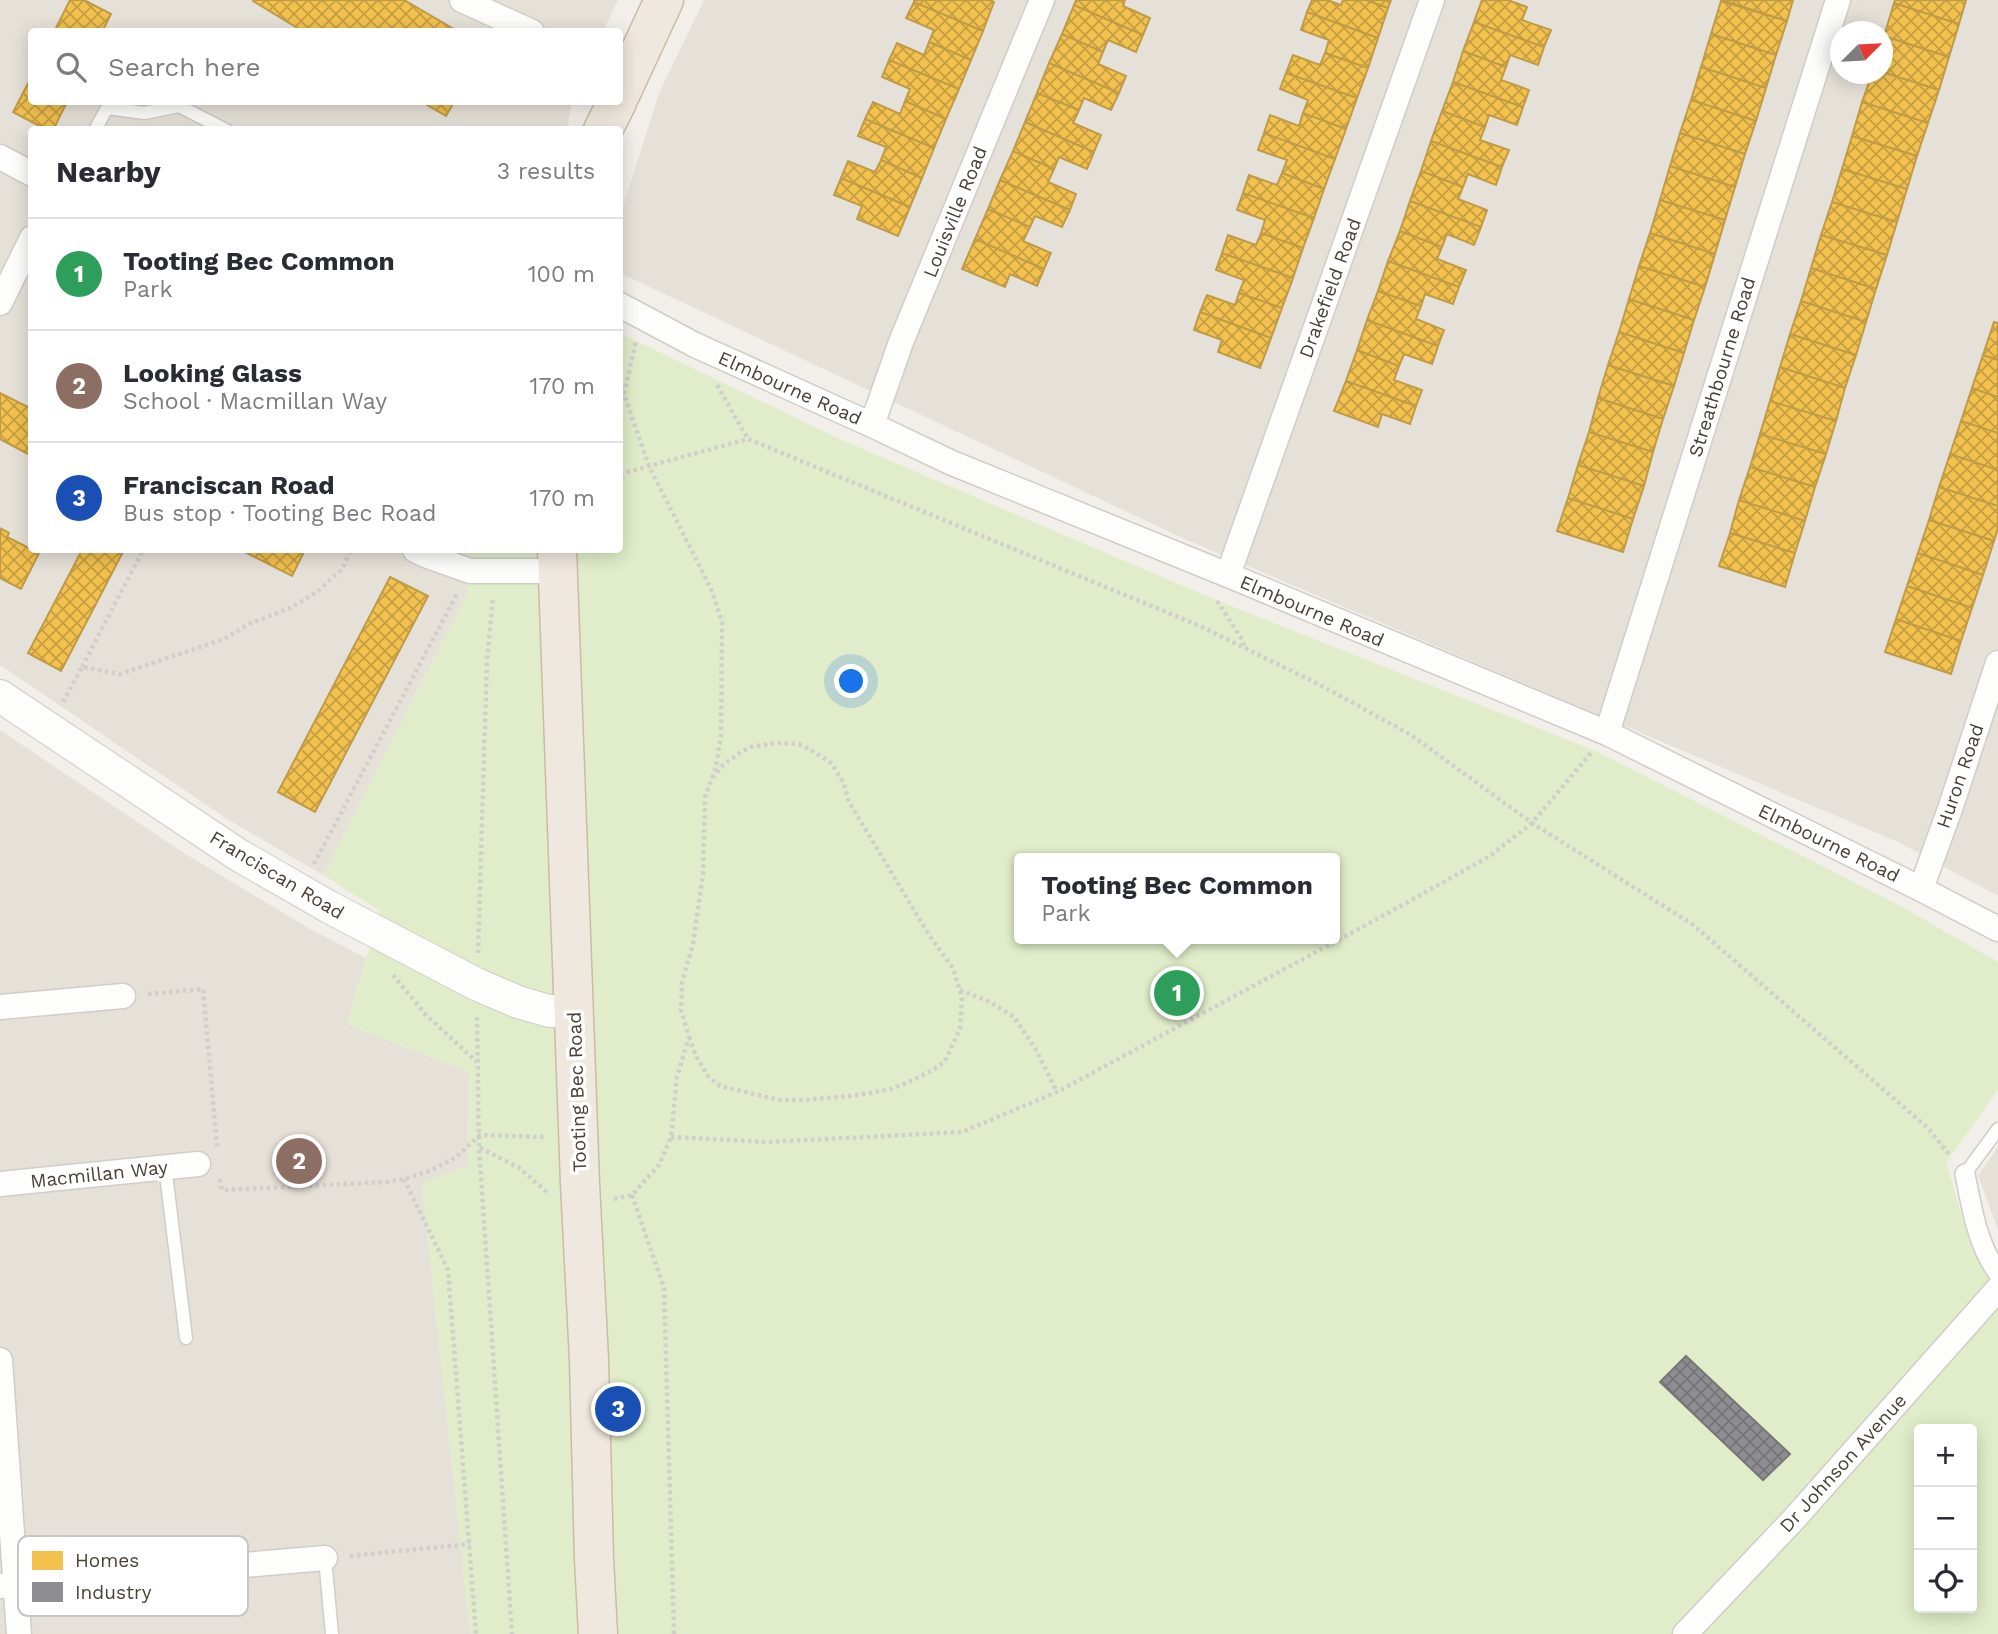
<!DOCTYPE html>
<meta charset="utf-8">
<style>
:root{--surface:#fff;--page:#f7f7f7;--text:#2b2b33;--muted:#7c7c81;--line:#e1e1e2;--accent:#111827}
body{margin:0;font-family:"Work Sans",sans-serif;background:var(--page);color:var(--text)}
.controls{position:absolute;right:21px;bottom:21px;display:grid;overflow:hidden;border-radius:7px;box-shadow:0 4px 18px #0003}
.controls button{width:63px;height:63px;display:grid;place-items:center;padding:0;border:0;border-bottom:2px solid var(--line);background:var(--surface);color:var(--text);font:35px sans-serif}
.compass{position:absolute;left:1830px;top:21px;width:63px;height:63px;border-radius:50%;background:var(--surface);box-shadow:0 4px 18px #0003;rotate:66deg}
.you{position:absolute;left:852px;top:682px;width:24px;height:24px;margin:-18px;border:5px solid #fff;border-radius:50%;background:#1a73e8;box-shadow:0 0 0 10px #1a73e833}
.badge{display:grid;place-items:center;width:46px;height:46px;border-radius:50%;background:var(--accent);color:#fff;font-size:23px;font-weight:700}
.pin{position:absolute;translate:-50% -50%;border:4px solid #fff;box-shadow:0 2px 7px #0006}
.popup{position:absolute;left:1014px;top:853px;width:326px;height:91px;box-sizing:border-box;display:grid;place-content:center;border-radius:7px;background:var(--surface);filter:drop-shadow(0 2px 5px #0005);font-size:23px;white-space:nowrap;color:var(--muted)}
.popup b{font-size:26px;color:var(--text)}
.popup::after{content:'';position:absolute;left:50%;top:100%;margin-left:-14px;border:14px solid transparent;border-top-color:var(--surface)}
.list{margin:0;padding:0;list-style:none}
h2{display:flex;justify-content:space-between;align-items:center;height:91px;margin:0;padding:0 28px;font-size:30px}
h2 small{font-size:23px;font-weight:400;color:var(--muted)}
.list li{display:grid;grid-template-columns:46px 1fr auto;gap:21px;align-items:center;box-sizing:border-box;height:112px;padding:0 28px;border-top:2px solid var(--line)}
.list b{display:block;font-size:26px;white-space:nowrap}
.list p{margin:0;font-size:23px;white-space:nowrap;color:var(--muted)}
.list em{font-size:23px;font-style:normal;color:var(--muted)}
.icon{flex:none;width:38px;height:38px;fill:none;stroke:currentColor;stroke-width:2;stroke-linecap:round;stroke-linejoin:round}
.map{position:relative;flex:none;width:1998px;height:1634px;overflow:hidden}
.search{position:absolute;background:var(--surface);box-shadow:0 4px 18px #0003;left:28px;top:28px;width:595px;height:77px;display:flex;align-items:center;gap:18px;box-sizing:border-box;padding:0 24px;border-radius:7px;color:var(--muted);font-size:26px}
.panel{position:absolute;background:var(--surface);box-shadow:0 4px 18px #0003;left:28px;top:126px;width:595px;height:427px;border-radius:7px}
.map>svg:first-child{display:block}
.residential{fill:#e6e1d8;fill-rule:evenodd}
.green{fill:#e1edca;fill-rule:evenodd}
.homes{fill:url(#homes-cross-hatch);stroke:#bf9b47;stroke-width:2}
.industry{fill:url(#industry-cross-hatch);stroke:#797676;stroke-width:2}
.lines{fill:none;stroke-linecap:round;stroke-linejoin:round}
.service-casing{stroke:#d0cdc8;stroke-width:15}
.pedestrian-casing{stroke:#d0cdc8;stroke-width:22}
.minor-casing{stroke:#d0cdc8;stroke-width:27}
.tertiary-casing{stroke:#d0cdc8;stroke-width:34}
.trunk-casing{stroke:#cbbba5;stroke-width:41}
.path{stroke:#d2cfcb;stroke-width:4.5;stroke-dasharray:3.5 3.5;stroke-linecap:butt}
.service{stroke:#fdfdfc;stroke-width:12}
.pedestrian{stroke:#fdfdfc;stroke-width:19}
.minor{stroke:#fdfdfc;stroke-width:24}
.tertiary{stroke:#fdfdfc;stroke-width:32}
.trunk{stroke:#efe8de;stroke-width:38}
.labels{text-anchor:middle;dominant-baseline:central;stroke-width:7;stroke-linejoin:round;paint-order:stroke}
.street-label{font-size:19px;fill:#494136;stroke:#fff}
.key{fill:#fff;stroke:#c8c6c3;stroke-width:2}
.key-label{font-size:19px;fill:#494136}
</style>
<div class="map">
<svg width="1998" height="1634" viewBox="0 0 1998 1634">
<defs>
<pattern id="homes-cross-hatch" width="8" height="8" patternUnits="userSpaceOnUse" patternTransform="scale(1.75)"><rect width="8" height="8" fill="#f2c14e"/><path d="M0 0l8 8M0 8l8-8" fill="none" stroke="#c69e42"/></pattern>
<pattern id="industry-cross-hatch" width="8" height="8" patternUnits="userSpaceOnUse" patternTransform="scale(1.75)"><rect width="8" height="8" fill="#8d8d92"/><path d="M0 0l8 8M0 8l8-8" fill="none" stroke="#757578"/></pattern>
</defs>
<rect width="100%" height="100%" fill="#f2efeb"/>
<!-- residential -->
<path class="residential" d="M0 0H618L603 31 32 32V102H572L567 129 32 130V550H469L467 562 468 593 323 875 227 819 0 665Z
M704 0H1998V896L1900 843 1189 541 620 273V217L659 93ZM1840 32H1882V74H1840Z
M0 730 184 853 310 929 366 958 347 1024 469 1072 468 1166 422 1184 470 1634H0Z
M1998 1147V1230L1978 1175Z"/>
<!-- green -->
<path class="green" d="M620 333 844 441 1216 600 1598 752 1899 905 1998 962V1090L1946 1163 1971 1247 1998 1287V1634H470L422 1184 468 1166 469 1072 347 1024 380 911 323 875 468 593 467 562 469 550H620ZM1020 858H1334V939H1020ZM1919 1429H1972V1608H1919Z"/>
<!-- homes -->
<path class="homes" d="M70 0H84L111 14 102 32H54Z
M254 0H404L459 32H304L253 1Z
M914 0H990L994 2 983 31 914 2Z
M1076 0H1125L1123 6 1150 18 1143 35 1074 5Z
M1312 0H1327L1341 5 1343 0H1366L1388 8 1378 38 1307 12Z
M1366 0H1391L1388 8Z
M1482 0H1508L1527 7 1522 20 1551 30 1544 47 1474 22Z
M1722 0H1793L1787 21Z
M1895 0H1966L1959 24 1894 3Z
M1721 1 1787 21 1776 55 1711 34Z
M914 2 983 31 971 60 929 42 934 30 906 18Z
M1894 3 1959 24 1949 57 1884 36Z
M1074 5 1143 35 1136 52 1108 40 1103 52 1062 34Z
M1307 12 1378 38 1368 68 1325 53 1329 40 1301 30Z
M1474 22 1544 47 1538 65 1510 55 1506 67 1463 51Z
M1062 34 1103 52 1098 64 1126 76 1119 93 1049 63Z
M1711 34 1776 55 1766 88 1701 67Z
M1884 36 1949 57 1939 90 1882 72Z
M929 42 971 60 959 89 889 60 897 43 924 55Z
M1463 51 1506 67 1501 80 1529 90 1523 107 1453 82Z
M1325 53 1368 68 1357 98 1286 73 1293 55 1320 65Z
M889 60 959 89 946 119 905 101 910 89 882 77Z
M1049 63 1119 93 1111 110 1084 98 1079 110 1037 93Z
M1701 67 1766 88 1756 121 1691 100Z
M1882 72 1939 90 1928 123 1862 102 1872 74H1882Z
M1286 73 1357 98 1346 129 1303 113 1308 100 1280 89Z
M32 76V102H67L53 130H47L13 112Z
M1453 82 1523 107 1517 125 1489 115 1485 127 1442 111Z
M1037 93 1079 110 1073 123 1101 135 1094 152 1025 122Z
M1691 100 1756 121 1745 154 1680 133Z
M905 101 946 119 934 148 865 119 873 102 900 114Z
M422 102H454L446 116Z
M1862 102 1928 123 1917 156 1852 136Z
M1442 111 1485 127 1480 140 1509 150 1502 167 1431 141Z
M1303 113 1346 129 1335 159 1264 133 1270 115 1299 126Z
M865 119 934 148 922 178 881 160 886 147 858 136Z
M1025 122 1094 152 1087 169 1059 157 1054 169 1013 151Z
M1264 133 1335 159 1324 189 1282 173 1287 160 1258 150Z
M1680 133 1745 154 1735 187 1670 166Z
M1852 136 1917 156 1907 189 1842 169Z
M1431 141 1502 167 1496 185 1468 174 1463 187 1421 171Z
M1013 151 1054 169 1048 182 1076 194 1070 210 1000 180Z
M881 160 922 178 910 207 841 178 848 161 875 172Z
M1670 166 1735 187 1725 220 1660 200Z
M1842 169 1907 189 1897 222 1832 202Z
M1421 171 1463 187 1458 199 1487 210 1481 227 1410 201Z
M1282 173 1324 189 1314 218 1243 193 1249 175 1277 185Z
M841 178 910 207 898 236 857 219 862 206 834 195Z
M1000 180 1070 210 1062 227 1035 216 1030 227 988 209Z
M1243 193 1314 218 1303 248 1261 233 1265 220 1237 210Z
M1660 200 1725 220 1715 254 1650 233Z
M1410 201 1481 227 1474 245 1447 234 1442 247 1400 231Z
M1832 202 1897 222 1887 255 1821 235Z
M988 209 1030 227 1023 241 1051 253 1044 269 975 239Z
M1400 231 1442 247 1437 259 1466 270 1459 287 1388 261Z
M1261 233 1303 248 1293 278 1222 253 1228 235 1256 245Z
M1650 233 1715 254 1705 287 1639 266Z
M1821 235 1887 255 1876 289 1811 268Z
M975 239 1044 269 1037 286 1010 274 1005 287 962 269Z
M1222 253 1293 278 1282 308 1239 293 1244 280 1216 270Z
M1388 261 1459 287 1453 304 1425 294 1421 306 1378 291Z
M1639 266 1705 287 1694 320 1629 299Z
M1811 268 1876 289 1866 322 1801 301Z
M1378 291 1421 306 1416 319 1444 330 1438 346 1367 320Z
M1239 293 1282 308 1271 338 1200 312 1207 295 1235 305Z
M1629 299 1694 320 1684 353 1619 332Z
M1801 301 1866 322 1856 355 1790 334Z
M1200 312 1271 338 1260 368 1218 352 1222 340 1194 330Z
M1367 320 1438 346 1432 364 1404 354 1399 366 1357 350Z
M1994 322 1998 323V360L1983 355Z
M1619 332 1684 353 1674 386 1608 365Z
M1790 334 1856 355 1845 388 1780 367Z
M1357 350 1399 366 1394 380 1422 390 1416 406 1346 381Z
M1983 355 1998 360V397L1972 388Z
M1608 365 1674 386 1663 419 1598 398Z
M1780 367 1845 388 1836 421 1770 401Z
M1346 381 1416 406 1410 424 1382 414 1378 427 1334 411Z
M1972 388 1998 397V433L1961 421Z
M0 393 32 409V456L0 439Z
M1598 398 1663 419 1653 452 1589 432Z
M1770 401 1836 421 1826 454 1760 434Z
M1961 421 1998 433V470L1950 454Z
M1589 432 1653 452 1644 486 1578 465Z
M1760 434 1826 454 1815 487 1750 467Z
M1950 454 1998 470V506L1939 487Z
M1578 465 1644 486 1633 519 1568 498Z
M1750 467 1815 487 1805 521 1739 500Z
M1939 487 1998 506V528L1994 541 1929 520Z
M1568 498 1633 519 1623 552 1557 531Z
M1739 500 1805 521 1795 553 1730 533Z
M1929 520 1994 541 1983 575 1918 553Z
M0 528 9 533 7 537 39 553 21 589 0 578Z
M1730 533 1795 553 1785 587 1719 566Z
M82 550H124L61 671 28 653Z
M241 550H305L292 576Z
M1918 553 1983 575 1972 608 1907 586Z
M390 577 428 596 315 812 278 792Z
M1907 586 1972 608 1961 641 1896 619Z
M1896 619 1961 641 1951 674 1885 652Z"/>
<!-- industry -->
<path class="industry" d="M1686 1356 1790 1454 1763 1480 1660 1382Z"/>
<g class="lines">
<defs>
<path id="service" d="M95 130 107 108 144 113 179 106 226 130
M165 1166 186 1338
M1965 1174 1998 1129
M325 1558 332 1634"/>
<path id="pedestrian" d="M1965 1174C1972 1209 1977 1244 1998 1273"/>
<path id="minor" d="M462 0 532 32
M0 157 32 174
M0 303 32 238
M620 305 695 345 872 425 952 463 1228 575 1607 733 1921 889 1998 929
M872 425 901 342 1042 0
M415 550 425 555 470 571H558
M1228 575 1432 0
M1607 733 1838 0
M1921 889 1951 806 1998 663
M0 1007 123 996
M0 1184 198 1164
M0 1360 19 1634
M0 1586 325 1558
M1685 1634 1794 1519 1998 1289"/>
<path id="tertiary" d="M0 696 237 854 329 907 476 984 518 1002 549 1011H574"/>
<path id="trunk" d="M620 95 664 0
M603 130 617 102
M557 550 580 1183 589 1360 594 1559 598 1634"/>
</defs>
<!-- service casing -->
<use href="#service" class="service-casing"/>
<!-- pedestrian casing -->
<use href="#pedestrian" class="pedestrian-casing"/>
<!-- minor casing -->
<use href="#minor" class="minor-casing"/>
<!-- tertiary casing -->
<use href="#tertiary" class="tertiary-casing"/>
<!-- trunk casing -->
<use href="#trunk" class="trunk-casing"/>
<!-- path -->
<path class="path" d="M717 385 748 439
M624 394 636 341
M620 474 748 439 1200 626 1324 687 1411 735 1532 823 1692 924 1929 1129 1950 1156
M1217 601 1243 641 1244 647
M82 667 143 550
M63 702 82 667 120 674 224 639 249 624 290 608 317 592 342 569 351 550
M314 864 457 594
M478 953 487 659 493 598
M393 975 426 1015 477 1062
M960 990 990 1002 1014 1017 1035 1048 1057 1092
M148 994 203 989 217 1146
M477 1017 479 1147 512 1634
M689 1037 697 1058 708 1076 720 1086 779 1100H804L859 1095 891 1089 913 1080 933 1070 945 1061 960 1029 962 998 953 968 929 935 870 837 849 802 843 782 832 764 816 753 799 744 777 743 751 747 738 754 723 765 714 777
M671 1137 768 1142 962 1132 1057 1092 1390 912 1490 856 1532 823 1591 753
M480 1148 518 1167 548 1193
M220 1179 222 1190 387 1182 404 1179 429 1171 455 1158 480 1135 545 1137
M404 1179 448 1270 476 1634
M632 1195 664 1288 674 1634
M614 1199 632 1195 659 1165 671 1137 677 1077 689 1037 681 1010 682 982 693 944 703 874 705 797 716 767 721 735 722 622 711 589 649 466 624 394 620 389
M350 1556 470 1544"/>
<!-- service -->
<use href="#service" class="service"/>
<!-- pedestrian -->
<use href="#pedestrian" class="pedestrian"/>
<!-- minor -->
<use href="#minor" class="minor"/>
<!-- tertiary -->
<use href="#tertiary" class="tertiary"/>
<!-- trunk -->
<use href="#trunk" class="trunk"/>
</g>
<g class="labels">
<!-- street labels -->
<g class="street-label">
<text transform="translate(955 212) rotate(-68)">Louisville Road</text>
<text transform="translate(1330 288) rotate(-70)">Drakefield Road</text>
<text transform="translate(1722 367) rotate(-73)">Streathbourne Road</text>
<text transform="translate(790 388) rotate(24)">Elmbourne Road</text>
<text transform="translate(1312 611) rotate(23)">Elmbourne Road</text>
<text transform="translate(1960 776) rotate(-71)">Huron Road</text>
<text transform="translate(1829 843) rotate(26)">Elmbourne Road</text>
<text transform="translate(277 875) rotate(31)">Franciscan Road</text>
<text transform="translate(577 1092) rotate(-92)">Tooting Bec Road</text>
<text transform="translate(99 1174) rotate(-6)">Macmillan Way</text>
<text transform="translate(1843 1463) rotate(-48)">Dr Johnson Avenue</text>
</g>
</g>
<!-- legend -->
<rect x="18" y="1536" width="230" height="80" rx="10" class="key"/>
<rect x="32" y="1551" width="31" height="19" fill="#f2c14e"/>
<rect x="32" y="1582" width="31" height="20" fill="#8d8d92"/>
<g class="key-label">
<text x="75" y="1567">Homes</text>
<text x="75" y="1599">Industry</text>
</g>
</svg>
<div class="controls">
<button>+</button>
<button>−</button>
<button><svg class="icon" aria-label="locate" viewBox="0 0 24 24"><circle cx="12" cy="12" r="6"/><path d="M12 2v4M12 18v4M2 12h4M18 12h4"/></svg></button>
</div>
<svg class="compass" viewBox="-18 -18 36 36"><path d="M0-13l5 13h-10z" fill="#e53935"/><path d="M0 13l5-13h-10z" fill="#7c7c81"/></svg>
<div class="you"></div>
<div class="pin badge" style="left:1177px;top:993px;background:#2e9e5b">1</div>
<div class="popup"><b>Tooting Bec Common</b>Park</div>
<div class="pin badge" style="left:299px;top:1161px;background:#8d6e63">2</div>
<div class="pin badge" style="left:618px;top:1409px;background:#1a4fb4">3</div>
<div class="search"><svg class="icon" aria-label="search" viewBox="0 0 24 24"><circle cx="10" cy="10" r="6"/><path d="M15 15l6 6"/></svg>Search here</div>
<section class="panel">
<h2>Nearby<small>3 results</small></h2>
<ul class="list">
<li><span class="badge" style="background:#2e9e5b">1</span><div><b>Tooting Bec Common</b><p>Park</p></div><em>100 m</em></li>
<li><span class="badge" style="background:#8d6e63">2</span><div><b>Looking Glass</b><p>School · Macmillan Way</p></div><em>170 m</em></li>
<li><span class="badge" style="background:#1a4fb4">3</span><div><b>Franciscan Road</b><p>Bus stop · Tooting Bec Road</p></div><em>170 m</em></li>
</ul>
</section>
</div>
